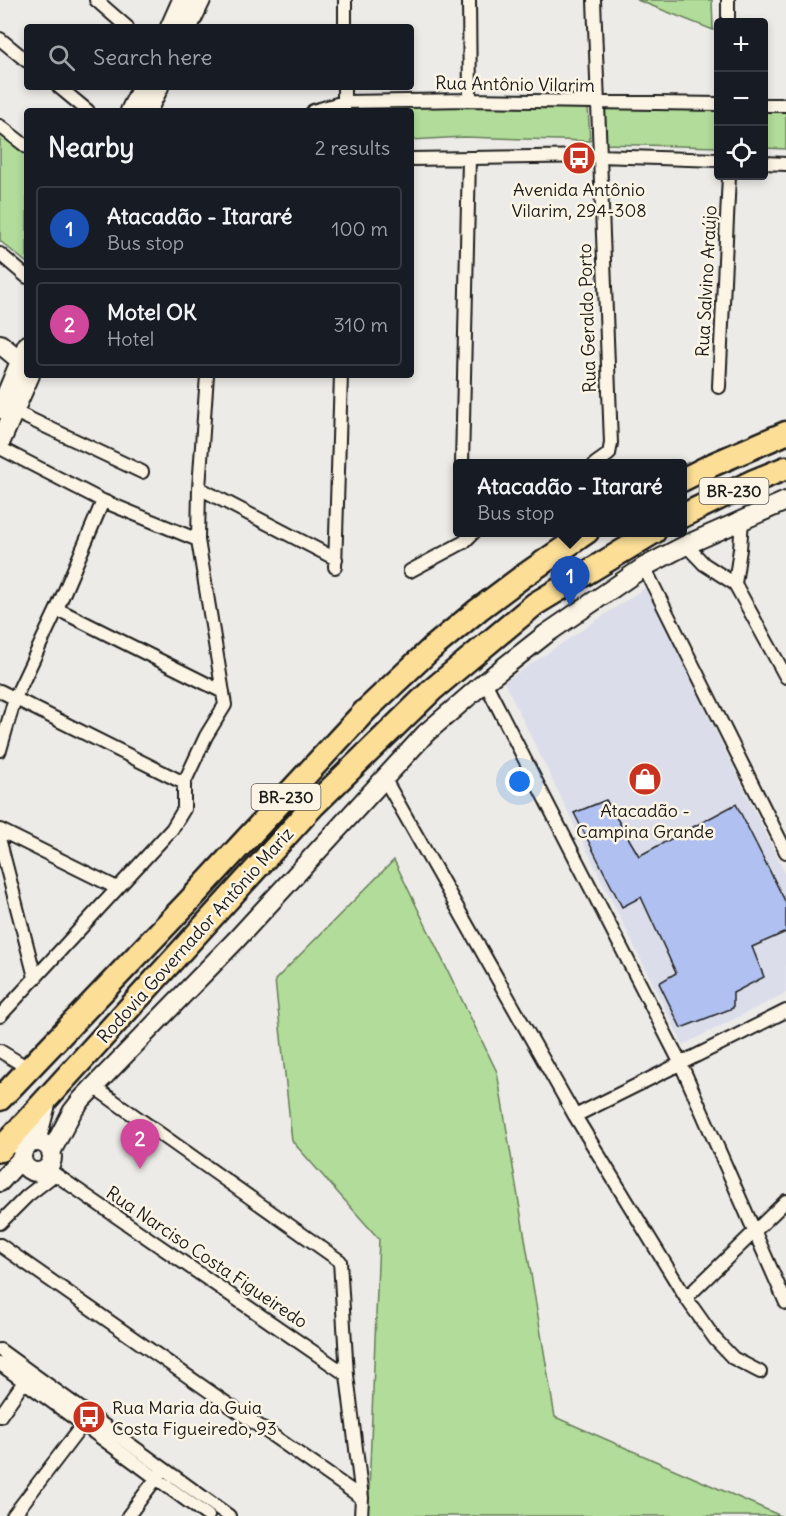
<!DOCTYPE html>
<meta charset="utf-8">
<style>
:root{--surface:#171b24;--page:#20242c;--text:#f1f3f6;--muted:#9ea1a6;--line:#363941;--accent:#c8321e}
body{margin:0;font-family:Delius,sans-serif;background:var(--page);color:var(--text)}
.controls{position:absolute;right:18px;top:18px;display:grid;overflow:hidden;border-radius:6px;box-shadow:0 3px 9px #0003}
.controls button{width:54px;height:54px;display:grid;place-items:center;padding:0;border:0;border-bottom:2px solid var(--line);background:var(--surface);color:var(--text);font:30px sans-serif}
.you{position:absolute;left:520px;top:782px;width:21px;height:21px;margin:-15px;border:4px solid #fff;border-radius:50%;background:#1a73e8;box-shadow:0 0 0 9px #1a73e833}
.badge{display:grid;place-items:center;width:39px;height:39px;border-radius:50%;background:var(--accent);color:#fff;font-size:20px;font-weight:700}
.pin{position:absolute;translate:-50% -50px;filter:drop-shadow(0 2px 3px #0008)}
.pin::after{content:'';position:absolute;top:32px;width:21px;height:18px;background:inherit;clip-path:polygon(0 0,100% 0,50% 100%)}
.popup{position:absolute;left:453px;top:459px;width:234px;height:78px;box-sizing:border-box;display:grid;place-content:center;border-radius:6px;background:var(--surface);filter:drop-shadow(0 2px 4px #0005);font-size:20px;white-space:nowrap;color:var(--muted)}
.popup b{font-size:22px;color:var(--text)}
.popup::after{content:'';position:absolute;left:50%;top:100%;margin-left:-12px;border:12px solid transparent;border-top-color:var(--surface)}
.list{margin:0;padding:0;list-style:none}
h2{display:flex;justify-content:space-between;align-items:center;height:78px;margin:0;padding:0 24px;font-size:26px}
h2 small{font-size:20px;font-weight:400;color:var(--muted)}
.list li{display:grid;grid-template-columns:39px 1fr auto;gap:18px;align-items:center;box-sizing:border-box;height:84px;margin:0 12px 12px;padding:0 12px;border:2px solid var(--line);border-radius:6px}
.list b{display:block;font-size:22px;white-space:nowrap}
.list p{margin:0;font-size:20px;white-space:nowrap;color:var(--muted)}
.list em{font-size:20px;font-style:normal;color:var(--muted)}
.icon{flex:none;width:33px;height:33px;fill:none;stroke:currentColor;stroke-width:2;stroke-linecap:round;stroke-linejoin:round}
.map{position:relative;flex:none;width:786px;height:1516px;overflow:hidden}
.search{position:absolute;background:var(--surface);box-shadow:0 3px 9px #0003;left:24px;top:24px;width:390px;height:66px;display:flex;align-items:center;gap:15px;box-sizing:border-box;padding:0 21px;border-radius:6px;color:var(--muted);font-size:22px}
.panel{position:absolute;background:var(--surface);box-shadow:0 3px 9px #0003;left:24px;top:108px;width:390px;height:270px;border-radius:6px}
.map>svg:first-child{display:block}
.built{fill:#dbdeea}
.green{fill:#b1dc99;stroke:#667c5a;stroke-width:1.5}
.building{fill:#b0c1f1;stroke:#1c1c1c;stroke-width:1.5}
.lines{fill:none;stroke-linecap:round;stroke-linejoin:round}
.street-casing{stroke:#1c1c1c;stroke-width:16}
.secondary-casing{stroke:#1c1c1c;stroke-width:22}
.highway-casing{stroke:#1c1c1c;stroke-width:27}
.street{stroke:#fcf5e5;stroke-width:12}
.secondary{stroke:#fcf5e5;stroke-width:18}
.highway{stroke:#fcde96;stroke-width:22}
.labels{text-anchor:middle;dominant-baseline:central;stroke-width:5;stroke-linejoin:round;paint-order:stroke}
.shield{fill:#fcf5e5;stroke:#5f5d58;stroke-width:1.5}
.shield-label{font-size:16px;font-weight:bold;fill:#1c1c1c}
.street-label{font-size:18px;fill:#1c1c1c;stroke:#fcf5e5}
.poi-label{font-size:18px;fill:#1c1c1c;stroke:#fcf5e5}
</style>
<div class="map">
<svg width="786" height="1516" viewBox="0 0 786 1516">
<rect width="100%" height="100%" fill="#edebe7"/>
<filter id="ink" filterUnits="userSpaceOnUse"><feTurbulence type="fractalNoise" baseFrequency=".0167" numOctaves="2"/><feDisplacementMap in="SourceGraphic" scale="12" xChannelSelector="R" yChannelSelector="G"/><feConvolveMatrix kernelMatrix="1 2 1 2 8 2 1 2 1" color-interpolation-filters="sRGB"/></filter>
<g filter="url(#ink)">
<!-- built -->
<path class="built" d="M646 587 786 875V993L683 1045 504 682Z"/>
<!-- green -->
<path class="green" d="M637 0H712L713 30Z
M351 106 588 107 590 141 464 137 411 140V111H351Z
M605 106 718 108V147L603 144Z
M764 109 786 110V149L764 148Z
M0 131 27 153V263L0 241Z
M394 860 497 1072 555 1417 781 1516H368L379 1239 292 1141 275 980Z"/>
<!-- building -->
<path class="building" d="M606 800 639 856 736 804 786 903V932L752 947 764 977 733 993V1008L681 1028 659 983 676 973 641 897 622 907 574 813Z"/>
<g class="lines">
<defs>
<path id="street" d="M96 0 127 27
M469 0 470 100
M594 0 611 443 609 454 595 464
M728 0V22
M345 27V0
M0 39 27 61
M59 87 88 111
M344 87V111
M764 105H786
M313 111 344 102 470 100 718 104
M0 126 27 147
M411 159 599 156 718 160
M764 163 786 164
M0 254 27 277
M719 387 729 176
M13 411 142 472
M0 448 103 501 198 540
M462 464 469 159
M199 488 336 559
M686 545 704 564 735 584 786 677
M335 567 341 375
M644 567 786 852
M410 571 464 542 474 532
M735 584 740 549 742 519
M57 609 223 692
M485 682 680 1062 786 1303
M0 691 184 783
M0 750 15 698 57 609 103 501
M384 778 575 1116 686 1298 715 1339 733 1358 760 1372
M0 830 117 888
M0 842 35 977
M0 1016 172 829 184 809V783L206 736 225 705 198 540 199 488 207 375
M0 1051 28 1068
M94 1087 340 1261 347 1375 362 1498 361 1516
M575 1116 786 1011
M46 1168 347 1375
M0 1223 27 1196 54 1175
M0 1245 362 1498
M686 1298 786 1201
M0 1350 229 1516
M0 1364 208 1516
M0 1416 28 1376
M13 1516 87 1419
M128 1516 161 1472"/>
<path id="secondary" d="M170 27 182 0
M188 27 201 0
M130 111 142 87
M147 111 159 87
M0 344 27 366
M0 409 27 345
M0 443 30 375
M36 1142 48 1097
M22 1157a15 15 0 1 1 30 0a15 15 0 1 1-30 0Z
M51 1152 72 1112 82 1099 235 941 426 733 485 682 546 634 644 567 686 545 786 501
M0 1182 22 1158"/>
<path id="highway" d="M682 480 714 464 786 433
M682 516 754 481 786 468
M0 1099 190 900 365 711 431 649 478 610 522 577 587 532
M0 1150 314 805 432 690 535 604 654 532"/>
</defs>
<!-- street casing -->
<use href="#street" class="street-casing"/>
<!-- secondary casing -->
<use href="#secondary" class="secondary-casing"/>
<!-- highway casing -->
<use href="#highway" class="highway-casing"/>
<!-- street -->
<use href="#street" class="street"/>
<!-- secondary -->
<use href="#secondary" class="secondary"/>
<!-- highway -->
<use href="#highway" class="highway"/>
</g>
</g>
<!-- icons -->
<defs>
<symbol id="bus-disc" viewBox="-11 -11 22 22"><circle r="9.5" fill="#c8321e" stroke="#fcf5e5"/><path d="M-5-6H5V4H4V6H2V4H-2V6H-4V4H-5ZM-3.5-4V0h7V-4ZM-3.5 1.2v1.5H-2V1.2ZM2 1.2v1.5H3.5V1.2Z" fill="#fff"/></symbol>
<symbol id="shop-disc" viewBox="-11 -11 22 22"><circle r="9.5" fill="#c8321e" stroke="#fcf5e5"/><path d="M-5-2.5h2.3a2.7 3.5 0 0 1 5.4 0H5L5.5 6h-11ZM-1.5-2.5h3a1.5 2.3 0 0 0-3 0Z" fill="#fff"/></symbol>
</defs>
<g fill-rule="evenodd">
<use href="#bus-disc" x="560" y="139" width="38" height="38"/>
<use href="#shop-disc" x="626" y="760" width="38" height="38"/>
<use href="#bus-disc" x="70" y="1398" width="38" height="38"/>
</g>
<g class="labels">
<!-- shield labels -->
<g class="shield">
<rect x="699.5" y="478" width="69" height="26" rx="4.5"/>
<rect x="251.5" y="784" width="69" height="26" rx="4.5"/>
</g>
<g class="shield-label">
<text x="734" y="491">BR-230</text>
<text x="286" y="797">BR-230</text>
</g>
<!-- street labels -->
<g class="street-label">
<text transform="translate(515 84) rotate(1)">Rua Antônio Vilarim</text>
<text transform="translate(706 281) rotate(-87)">Rua Salvino Araújo</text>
<text transform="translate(587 318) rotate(-92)">Rua Geraldo Porto</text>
<text transform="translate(195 935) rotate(-48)">Rodovia Governador Antônio Mariz</text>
<text transform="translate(207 1257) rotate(34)">Rua Narciso Costa Figueiredo</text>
</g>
<!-- poi labels -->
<g class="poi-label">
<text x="579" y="189">Avenida Antônio<tspan x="579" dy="21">Vilarim, 294-308</tspan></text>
<text x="645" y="810">Atacadão -<tspan x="645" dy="21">Campina Grande</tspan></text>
<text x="112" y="1407" text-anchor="start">Rua Maria da Guia<tspan x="112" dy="21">Costa Figueiredo, 93</tspan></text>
</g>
</g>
</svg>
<div class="controls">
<button>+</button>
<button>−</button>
<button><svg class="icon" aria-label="locate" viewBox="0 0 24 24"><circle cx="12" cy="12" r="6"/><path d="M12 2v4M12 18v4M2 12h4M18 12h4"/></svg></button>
</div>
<div class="you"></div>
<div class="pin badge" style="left:570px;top:606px;background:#1a4fb4">1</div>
<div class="popup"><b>Atacadão - Itararé</b>Bus stop</div>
<div class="pin badge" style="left:140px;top:1169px;background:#d1479c">2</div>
<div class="search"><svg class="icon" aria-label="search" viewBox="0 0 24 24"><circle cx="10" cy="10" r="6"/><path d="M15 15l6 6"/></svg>Search here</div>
<section class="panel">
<h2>Nearby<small>2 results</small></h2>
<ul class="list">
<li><span class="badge" style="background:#1a4fb4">1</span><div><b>Atacadão - Itararé</b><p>Bus stop</p></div><em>100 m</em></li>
<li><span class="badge" style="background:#d1479c">2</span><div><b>Motel OK</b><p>Hotel</p></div><em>310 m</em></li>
</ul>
</section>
</div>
